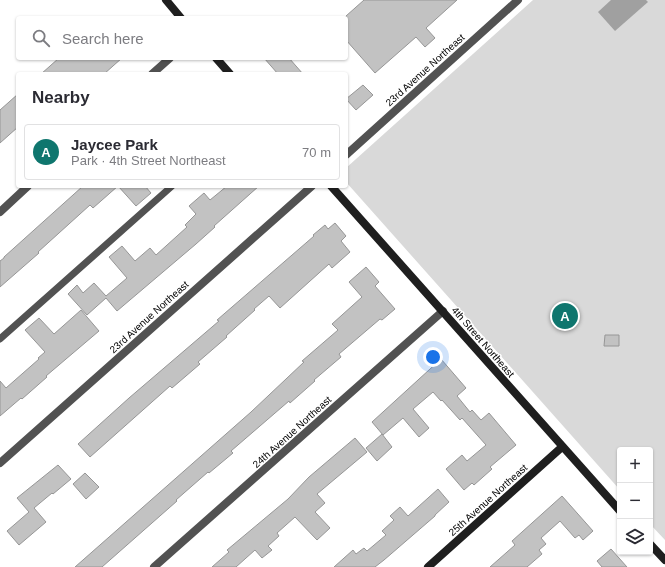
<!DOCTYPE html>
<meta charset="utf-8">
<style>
:root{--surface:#fff;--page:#f2f2f3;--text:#2b2b33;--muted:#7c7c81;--line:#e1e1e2;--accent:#0f766e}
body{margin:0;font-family:Arial,sans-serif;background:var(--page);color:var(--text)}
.controls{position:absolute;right:12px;bottom:12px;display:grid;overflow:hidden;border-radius:4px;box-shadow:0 1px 3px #0004}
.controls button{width:36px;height:36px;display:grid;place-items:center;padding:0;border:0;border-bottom:1px solid var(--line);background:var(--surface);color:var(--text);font:20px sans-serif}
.you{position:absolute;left:433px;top:357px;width:14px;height:14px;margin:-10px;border:3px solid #fff;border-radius:50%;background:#1a73e8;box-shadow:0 0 0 6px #1a73e833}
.badge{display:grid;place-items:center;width:26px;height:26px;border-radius:50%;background:var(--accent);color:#fff;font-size:13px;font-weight:700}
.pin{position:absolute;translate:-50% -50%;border:2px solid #fff;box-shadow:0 1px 4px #0006}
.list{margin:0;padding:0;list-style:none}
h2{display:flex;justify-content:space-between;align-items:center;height:52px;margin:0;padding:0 16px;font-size:17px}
h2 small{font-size:13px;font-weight:400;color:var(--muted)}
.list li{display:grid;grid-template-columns:26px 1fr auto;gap:12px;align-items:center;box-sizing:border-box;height:56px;margin:0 8px 8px;padding:0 8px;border:1px solid var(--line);border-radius:4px}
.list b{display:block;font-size:15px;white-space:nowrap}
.list p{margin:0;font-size:13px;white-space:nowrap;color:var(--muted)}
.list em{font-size:13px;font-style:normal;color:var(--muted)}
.icon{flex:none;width:22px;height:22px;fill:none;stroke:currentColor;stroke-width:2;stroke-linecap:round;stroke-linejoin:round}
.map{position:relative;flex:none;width:665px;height:567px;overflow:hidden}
.search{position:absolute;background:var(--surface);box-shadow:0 1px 3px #0004;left:16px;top:16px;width:332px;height:44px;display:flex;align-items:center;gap:10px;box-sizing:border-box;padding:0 14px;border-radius:4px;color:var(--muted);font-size:15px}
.panel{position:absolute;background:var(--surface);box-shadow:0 1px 3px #0004;left:16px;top:72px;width:332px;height:116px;border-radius:4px}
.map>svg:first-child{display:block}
.park{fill:#d9d9d9}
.water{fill:#a0a0a0}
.building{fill:#c2c2c2;stroke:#969696}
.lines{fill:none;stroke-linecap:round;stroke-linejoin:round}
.lane{stroke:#525252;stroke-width:7}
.street{stroke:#525252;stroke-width:8}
.secondary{stroke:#1f1f1f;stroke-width:8}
.labels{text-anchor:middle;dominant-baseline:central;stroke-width:3;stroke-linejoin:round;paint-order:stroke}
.street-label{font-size:10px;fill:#000;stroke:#fff}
</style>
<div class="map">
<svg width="665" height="567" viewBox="0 0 665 567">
<rect width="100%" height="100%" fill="#fff"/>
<!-- park -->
<path class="park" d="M533 0H665V540L650 524V450H620V490L346 182V168Z"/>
<!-- water -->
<path class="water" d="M611 0H646L648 2 615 31 598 12Z"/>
<!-- building -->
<path class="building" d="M364 0H457L426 28 435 38 425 47 416 37 375 73 346 40V16Z
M59 58H122L104 74H41Z
M264 58H289L303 74H278Z
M363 85 373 95 356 110 346 99Z
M18 94V127L0 143V110Z
M83 186H118L93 208 90 205 38 252 39 253 0 287V261L4 258V257Z
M118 186H145L151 193 136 206Z
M227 186H259L214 226 215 227 196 244 117 311 106 298 87 315 68 294 77 285 83 293 94 283 106 296 127 278 109 257 122 246 135 261 150 248 156 255 187 227 185 225 196 214 189 206 204 193 210 200Z
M335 223 346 236 341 241 350 252 332 268 329 264 280 308 269 296 254 309 255 310 226 336 227 337 198 362 200 364 172 388 170 386 90 457 78 444 129 398 219 321 217 320 314 236 313 235 325 225 328 229Z
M366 267 379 282 375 286 395 309 382 320 380 319 339 354 341 357 314 380 315 381 290 403 289 401 231 451 233 453 209 473 208 472 176 500 177 501 102 567H75L251 412 304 362 302 361 338 330 332 324 362 297 349 282Z
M81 310 99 331 46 376 47 377 22 399 21 398 0 416V381L6 388 39 359 38 358 45 352 25 330 39 318 54 334Z
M605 335H619V346H604Z
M441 359 466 388 457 396 470 412 472 410 481 420 489 413 516 445 490 467 492 469 474 485 472 483 464 490 446 469 462 455 467 461 486 445 462 418 460 420 442 400 441 401 433 392 413 409 429 428 419 437 403 418 383 435 372 422Z
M382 434 392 447 377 461 366 448Z
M355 438 367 452 317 494 325 503 315 512 330 528 317 540 295 517 277 533 279 536 268 546 272 550 262 558 255 550 236 567H212L229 552 227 550 288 499 309 477Z
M58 465 71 479 53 494 52 493 34 508 46 522 19 545 7 531 29 512 17 498Z
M85 473 99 487 86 499 73 484Z
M438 489 449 502 435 515V516L384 560 375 567H334L353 550 356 554 364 548 367 551 386 535 382 531 394 520 390 516 400 507 408 516Z
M562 496 593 531 583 540 579 535 575 538 560 521 541 538 546 544 539 550 542 554 527 567H490L515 545 512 541Z
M611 549 627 567H602L597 561Z"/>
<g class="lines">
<!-- lane -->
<path class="lane" d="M0 339 172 186"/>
<!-- street -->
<path class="street" d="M152 74 170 58
M346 155 518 0
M0 212 28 186
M0 463 312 186
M154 567 443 311"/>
<!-- secondary -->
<path class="secondary" d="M166 0 181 18
M216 58 230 74
M331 186 620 511
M650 544 665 560
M428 567 562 447"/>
</g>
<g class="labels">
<!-- street labels -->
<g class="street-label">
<text transform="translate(425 70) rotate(-42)">23rd Avenue Northeast</text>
<text transform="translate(149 317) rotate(-42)">23rd Avenue Northeast</text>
<text transform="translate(483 342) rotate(49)">4th Street Northeast</text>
<text transform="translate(292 432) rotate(-42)">24th Avenue Northeast</text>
<text transform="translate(488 500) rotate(-42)">25th Avenue Northeast</text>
</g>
</g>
</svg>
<div class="controls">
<button>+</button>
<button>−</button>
<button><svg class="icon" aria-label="layers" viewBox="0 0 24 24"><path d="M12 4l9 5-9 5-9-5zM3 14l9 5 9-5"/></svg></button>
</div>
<div class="you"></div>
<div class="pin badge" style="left:565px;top:316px">A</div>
<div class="search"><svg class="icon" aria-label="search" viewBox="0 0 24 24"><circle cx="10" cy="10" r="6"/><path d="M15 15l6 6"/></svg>Search here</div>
<section class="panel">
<h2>Nearby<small></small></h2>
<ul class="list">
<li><span class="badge">A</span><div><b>Jaycee Park</b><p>Park · 4th Street Northeast</p></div><em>70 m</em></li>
</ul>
</section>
</div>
